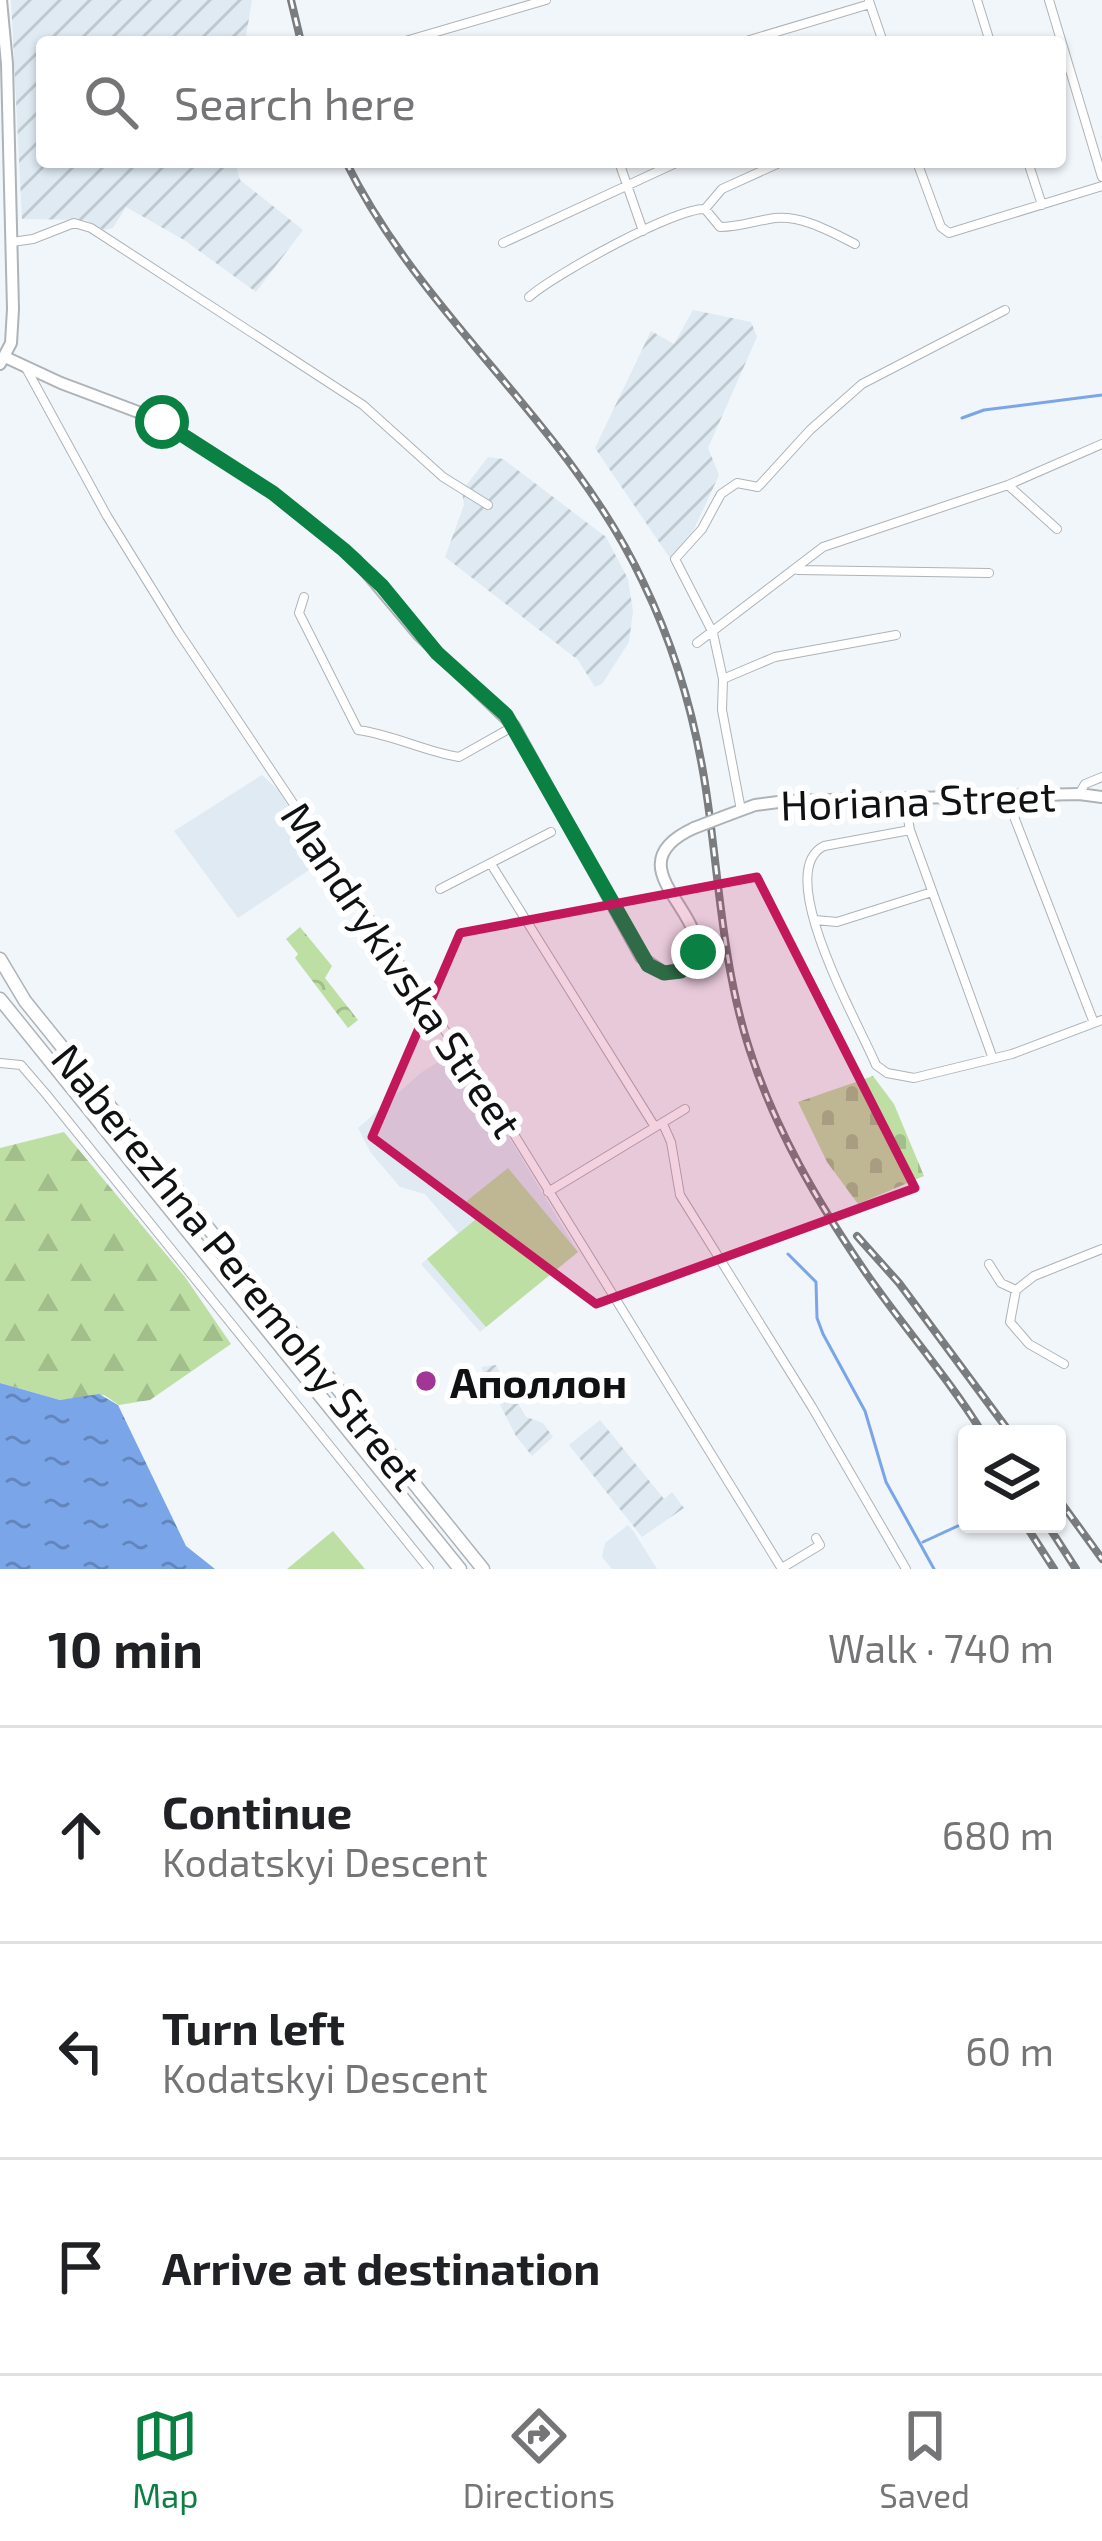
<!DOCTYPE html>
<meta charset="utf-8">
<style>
:root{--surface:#fff;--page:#f6f6f6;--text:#202124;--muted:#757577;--line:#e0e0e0;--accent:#0b8043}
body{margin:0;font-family:"Exo 2",sans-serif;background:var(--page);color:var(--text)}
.controls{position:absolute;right:36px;bottom:36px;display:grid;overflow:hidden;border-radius:12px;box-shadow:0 3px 9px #0004}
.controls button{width:108px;height:108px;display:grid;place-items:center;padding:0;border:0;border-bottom:3px solid var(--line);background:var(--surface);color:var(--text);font:60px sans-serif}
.stop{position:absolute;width:36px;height:36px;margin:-27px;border:9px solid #0b8043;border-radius:50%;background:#fff}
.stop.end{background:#0b8043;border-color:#fff;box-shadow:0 3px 12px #0008}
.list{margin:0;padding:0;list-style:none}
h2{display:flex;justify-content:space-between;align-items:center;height:156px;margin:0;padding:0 48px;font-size:51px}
h2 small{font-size:39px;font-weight:400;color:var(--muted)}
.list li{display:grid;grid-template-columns:78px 1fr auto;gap:36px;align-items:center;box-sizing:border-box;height:216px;padding:0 48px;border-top:3px solid var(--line)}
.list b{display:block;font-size:45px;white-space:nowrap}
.list p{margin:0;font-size:39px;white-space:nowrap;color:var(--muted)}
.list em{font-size:39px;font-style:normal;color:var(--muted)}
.icon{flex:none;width:66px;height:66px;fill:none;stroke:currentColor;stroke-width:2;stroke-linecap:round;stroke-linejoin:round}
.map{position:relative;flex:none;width:1102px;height:1569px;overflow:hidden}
.search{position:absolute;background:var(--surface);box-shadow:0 3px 9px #0004;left:36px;right:36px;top:36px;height:132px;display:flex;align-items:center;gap:30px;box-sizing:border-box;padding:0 42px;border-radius:12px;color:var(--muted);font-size:45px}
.sheet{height:804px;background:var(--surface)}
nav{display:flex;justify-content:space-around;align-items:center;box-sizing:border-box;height:168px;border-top:3px solid var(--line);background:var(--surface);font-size:33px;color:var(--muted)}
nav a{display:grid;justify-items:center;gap:6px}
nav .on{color:var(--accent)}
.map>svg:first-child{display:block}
.industrial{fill:url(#industrial-furrows)}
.built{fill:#dfeaf3}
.forest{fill:url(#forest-firs)}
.cemetery{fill:url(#cemetery-stones)}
.park{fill:url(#park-crowns)}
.garden{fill:#bedfa3}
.water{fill:url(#water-ripples)}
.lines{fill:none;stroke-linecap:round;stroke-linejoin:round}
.stream{stroke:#7aa5e9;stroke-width:3}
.street-casing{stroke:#aeb3b7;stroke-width:10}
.secondary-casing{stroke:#aeb3b7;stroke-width:14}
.primary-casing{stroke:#aeb3b7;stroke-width:15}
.street{stroke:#fff;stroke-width:8}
.secondary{stroke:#fff;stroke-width:10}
.primary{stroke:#fff;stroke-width:12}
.rail-casing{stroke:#7a7d7f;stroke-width:8}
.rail{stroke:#fff;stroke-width:3;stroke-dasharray:9;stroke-linecap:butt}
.secondary-bridge-casing{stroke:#aeb3b7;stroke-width:14;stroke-linecap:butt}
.secondary-bridge{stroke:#fff;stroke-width:10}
.route{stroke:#0b8043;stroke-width:15}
.marked{fill:#c2185b;fill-opacity:0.2;stroke:#c2185b;stroke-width:9;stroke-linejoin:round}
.poi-dot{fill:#a23696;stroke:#fff;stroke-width:4.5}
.labels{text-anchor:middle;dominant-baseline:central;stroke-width:12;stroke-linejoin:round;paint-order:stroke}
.street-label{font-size:42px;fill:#0f1112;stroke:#fff}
.poi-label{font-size:42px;font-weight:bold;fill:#0f1112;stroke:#fff;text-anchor:start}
</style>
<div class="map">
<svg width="1102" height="1569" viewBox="0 0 1102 1569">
<defs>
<pattern id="industrial-furrows" width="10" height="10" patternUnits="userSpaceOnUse" patternTransform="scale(3)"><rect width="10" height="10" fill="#dfeaf3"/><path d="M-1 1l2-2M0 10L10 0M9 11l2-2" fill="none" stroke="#bec8cf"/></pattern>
<pattern id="forest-firs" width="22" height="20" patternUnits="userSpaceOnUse" patternTransform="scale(3)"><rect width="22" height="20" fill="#bedfa3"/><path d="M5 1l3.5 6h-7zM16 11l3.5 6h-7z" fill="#a2be8b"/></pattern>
<pattern id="cemetery-stones" width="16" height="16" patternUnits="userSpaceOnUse" patternTransform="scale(3)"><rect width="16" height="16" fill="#bedfa3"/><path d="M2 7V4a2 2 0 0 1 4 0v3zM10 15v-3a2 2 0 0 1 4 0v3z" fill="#a2be8b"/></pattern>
<pattern id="park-crowns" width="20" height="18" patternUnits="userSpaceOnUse" patternTransform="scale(3)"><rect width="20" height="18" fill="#bedfa3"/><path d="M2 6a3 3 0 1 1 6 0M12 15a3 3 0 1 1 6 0" fill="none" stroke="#a2be8b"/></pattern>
<pattern id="water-ripples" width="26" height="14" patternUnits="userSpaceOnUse" patternTransform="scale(3)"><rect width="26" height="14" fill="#7aa5e9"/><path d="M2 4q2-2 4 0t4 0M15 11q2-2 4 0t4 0" fill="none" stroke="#6285bb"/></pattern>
</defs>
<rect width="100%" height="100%" fill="#f1f6fa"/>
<!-- industrial -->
<path class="industrial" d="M11 0H252L245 42H42V162H235L240 180 303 230 256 292 184 240 126 207 113 228 104 230 86 220 22 219Z
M693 310 751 322 757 337 708 448 719 475 690 538 672 561 595 448 651 331 674 344Z
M488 457 503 459 606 537 628 579 633 611 629 642 602 684 595 687 578 660 445 557 464 505 462 491Z
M496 1365 526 1417 543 1423 553 1437 532 1456 516 1436 481 1367Z
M600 1420 664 1499 672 1492 684 1508 642 1537 569 1445Z"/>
<!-- built -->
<path class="built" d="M262 775 278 790 315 849 318 864 238 918 174 831Z
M448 1056 456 1060 513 1144 578 1252 480 1332 421 1264 458 1233 425 1194 400 1187 371 1153 358 1128 422 1072Z
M628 1525 634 1532 657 1569H612L602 1557 605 1543Z"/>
<!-- forest -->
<path class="forest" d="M64 1132 185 1277 231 1344 150 1400 119 1405 104 1395 60 1400 0 1383V1148Z"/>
<!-- cemetery -->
<path class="cemetery" d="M873 1076 894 1104 924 1176 858 1204 827 1162 798 1102Z"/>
<!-- park -->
<path class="park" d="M300 927 332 966 325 978 358 1020 348 1028 295 958 298 954 286 939Z"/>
<!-- garden -->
<path class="garden" d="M508 1168 578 1252 486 1327 427 1259 475 1220 463 1204Z
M333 1531 365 1569H287Z"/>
<!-- water -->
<path class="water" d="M0 1383 60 1400 99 1394 118 1405 186 1546 215 1569H0Z"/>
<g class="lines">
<!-- stream -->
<path class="stream" d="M962 418 984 410 1102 395
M788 1254 816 1282 817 1318 823 1334 865 1411 886 1482 934 1569
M923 1542 960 1525"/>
<defs>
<path id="street" d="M977 0 990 42
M1049 0 1102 177
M869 1 883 42
M402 42 546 0
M743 42 870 4
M619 162 643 231
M917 162 941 227 949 233 1102 186
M1028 162 1042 205
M705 209 720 227C739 227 751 222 769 219 798 213 830 231 855 244
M12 242 33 239 74 223 91 228 363 405 443 477 488 505
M503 243 678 162
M529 297C555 274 675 208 705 209L722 189 777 164
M26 368 107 516 178 631 512 1131 782 1569
M1008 485 1057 529
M798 570 989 573
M304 597 299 613 358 730C394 735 423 751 459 757L514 726
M697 643 823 547 1008 485 1102 444
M723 679 775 657 896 635
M1079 794 1085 784 1102 777
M1006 796 1094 1023
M904 797 910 830 992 1056
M741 810 722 710 723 679 713 633 675 559 702 529 721 494 737 483 758 487 810 430 862 384 1005 310
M910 830 824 846C771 872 860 1026 876 1065L887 1073 914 1078 1012 1054 1102 1020
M491 864 655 1127
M440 889 551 832
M815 920 837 922 932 892
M0 1063 21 1065 46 1094 429 1569
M663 1124 671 1142 680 1195 812 1407 906 1569
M548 1192 685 1109
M989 1264 1001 1283 1016 1290 1034 1276 1102 1249
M1016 1290 1010 1322 1029 1344 1064 1364
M782 1568 820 1545 816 1538"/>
<path id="secondary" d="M5 357 61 383 162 421 273 493 356 560 419 635 514 726 641 957 664 973 689 967C727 919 605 869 694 828
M0 364 11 343 13 309 7 64 1 0
M728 815 755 805 786 801 1079 794 1102 797"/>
<path id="primary" d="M0 959 25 1001 483 1569
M0 999 460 1569"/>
</defs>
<!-- street casing -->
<use href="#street" class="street-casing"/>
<!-- secondary casing -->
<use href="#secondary" class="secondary-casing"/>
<!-- primary casing -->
<use href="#primary" class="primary-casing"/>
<!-- street -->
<use href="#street" class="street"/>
<!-- secondary -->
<use href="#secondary" class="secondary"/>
<!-- primary -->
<use href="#primary" class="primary"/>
<defs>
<path id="rail" d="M291 0 301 42
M346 162C423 318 569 424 643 582 675 648 695 717 706 790 719 876 722 964 749 1048 775 1130 818 1203 866 1273 904 1328 948 1377 983 1434
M857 1236 899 1283 1011 1434
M1057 1497 1102 1559
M1025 1524 1054 1569
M1047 1524 1076 1569"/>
</defs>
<!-- rail casing -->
<use href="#rail" class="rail-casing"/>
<!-- rail -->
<use href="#rail" class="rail"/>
<defs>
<path id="secondary-bridge" d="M694 828 728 815"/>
</defs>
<!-- secondary-bridge casing -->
<use href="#secondary-bridge" class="secondary-bridge-casing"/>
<!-- secondary-bridge -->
<use href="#secondary-bridge" class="secondary-bridge"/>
</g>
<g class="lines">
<!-- route -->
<path class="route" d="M162 422 273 493 344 550 382 586 437 653 506 715 648 965 664 973 681 971 698 952"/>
</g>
<!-- marked area -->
<path class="marked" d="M757 877 915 1188 596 1304 372 1137 460 933Z"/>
<!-- markers -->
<circle class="poi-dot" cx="426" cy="1381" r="12"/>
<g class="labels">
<!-- street labels -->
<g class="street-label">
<text transform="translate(918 799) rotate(-2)">Horiana Street</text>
<text transform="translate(403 969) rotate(56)">Mandrykivska Street</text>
<text transform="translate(238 1266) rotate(51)">Naberezhna Peremohy Street</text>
</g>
<!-- poi labels -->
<g class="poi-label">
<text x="450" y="1381">Аполлон</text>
</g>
</g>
</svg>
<div class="controls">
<button><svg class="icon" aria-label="layers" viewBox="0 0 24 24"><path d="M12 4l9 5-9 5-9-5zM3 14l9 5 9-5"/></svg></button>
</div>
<div class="stop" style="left:162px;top:422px"></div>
<div class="stop end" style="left:698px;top:952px"></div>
<div class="search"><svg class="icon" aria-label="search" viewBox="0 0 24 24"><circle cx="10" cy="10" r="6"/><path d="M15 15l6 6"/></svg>Search here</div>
</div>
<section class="sheet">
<h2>10 min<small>Walk · 740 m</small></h2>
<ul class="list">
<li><svg class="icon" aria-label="ahead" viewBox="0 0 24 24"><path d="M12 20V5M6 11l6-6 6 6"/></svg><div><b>Continue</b><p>Kodatskyi Descent</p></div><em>680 m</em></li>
<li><svg class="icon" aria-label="left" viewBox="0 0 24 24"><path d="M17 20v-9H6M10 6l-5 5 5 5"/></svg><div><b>Turn left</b><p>Kodatskyi Descent</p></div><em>60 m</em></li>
<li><svg class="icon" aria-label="arrive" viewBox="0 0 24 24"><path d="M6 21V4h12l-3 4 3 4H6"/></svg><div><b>Arrive at destination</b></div></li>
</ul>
</section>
<nav>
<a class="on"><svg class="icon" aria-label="map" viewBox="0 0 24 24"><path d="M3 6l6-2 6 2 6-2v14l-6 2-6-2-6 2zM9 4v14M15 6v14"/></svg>Map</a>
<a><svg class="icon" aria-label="directions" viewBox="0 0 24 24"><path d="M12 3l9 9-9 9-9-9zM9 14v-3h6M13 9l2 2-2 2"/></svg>Directions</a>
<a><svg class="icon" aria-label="saved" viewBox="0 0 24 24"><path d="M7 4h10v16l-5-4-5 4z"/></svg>Saved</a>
</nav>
